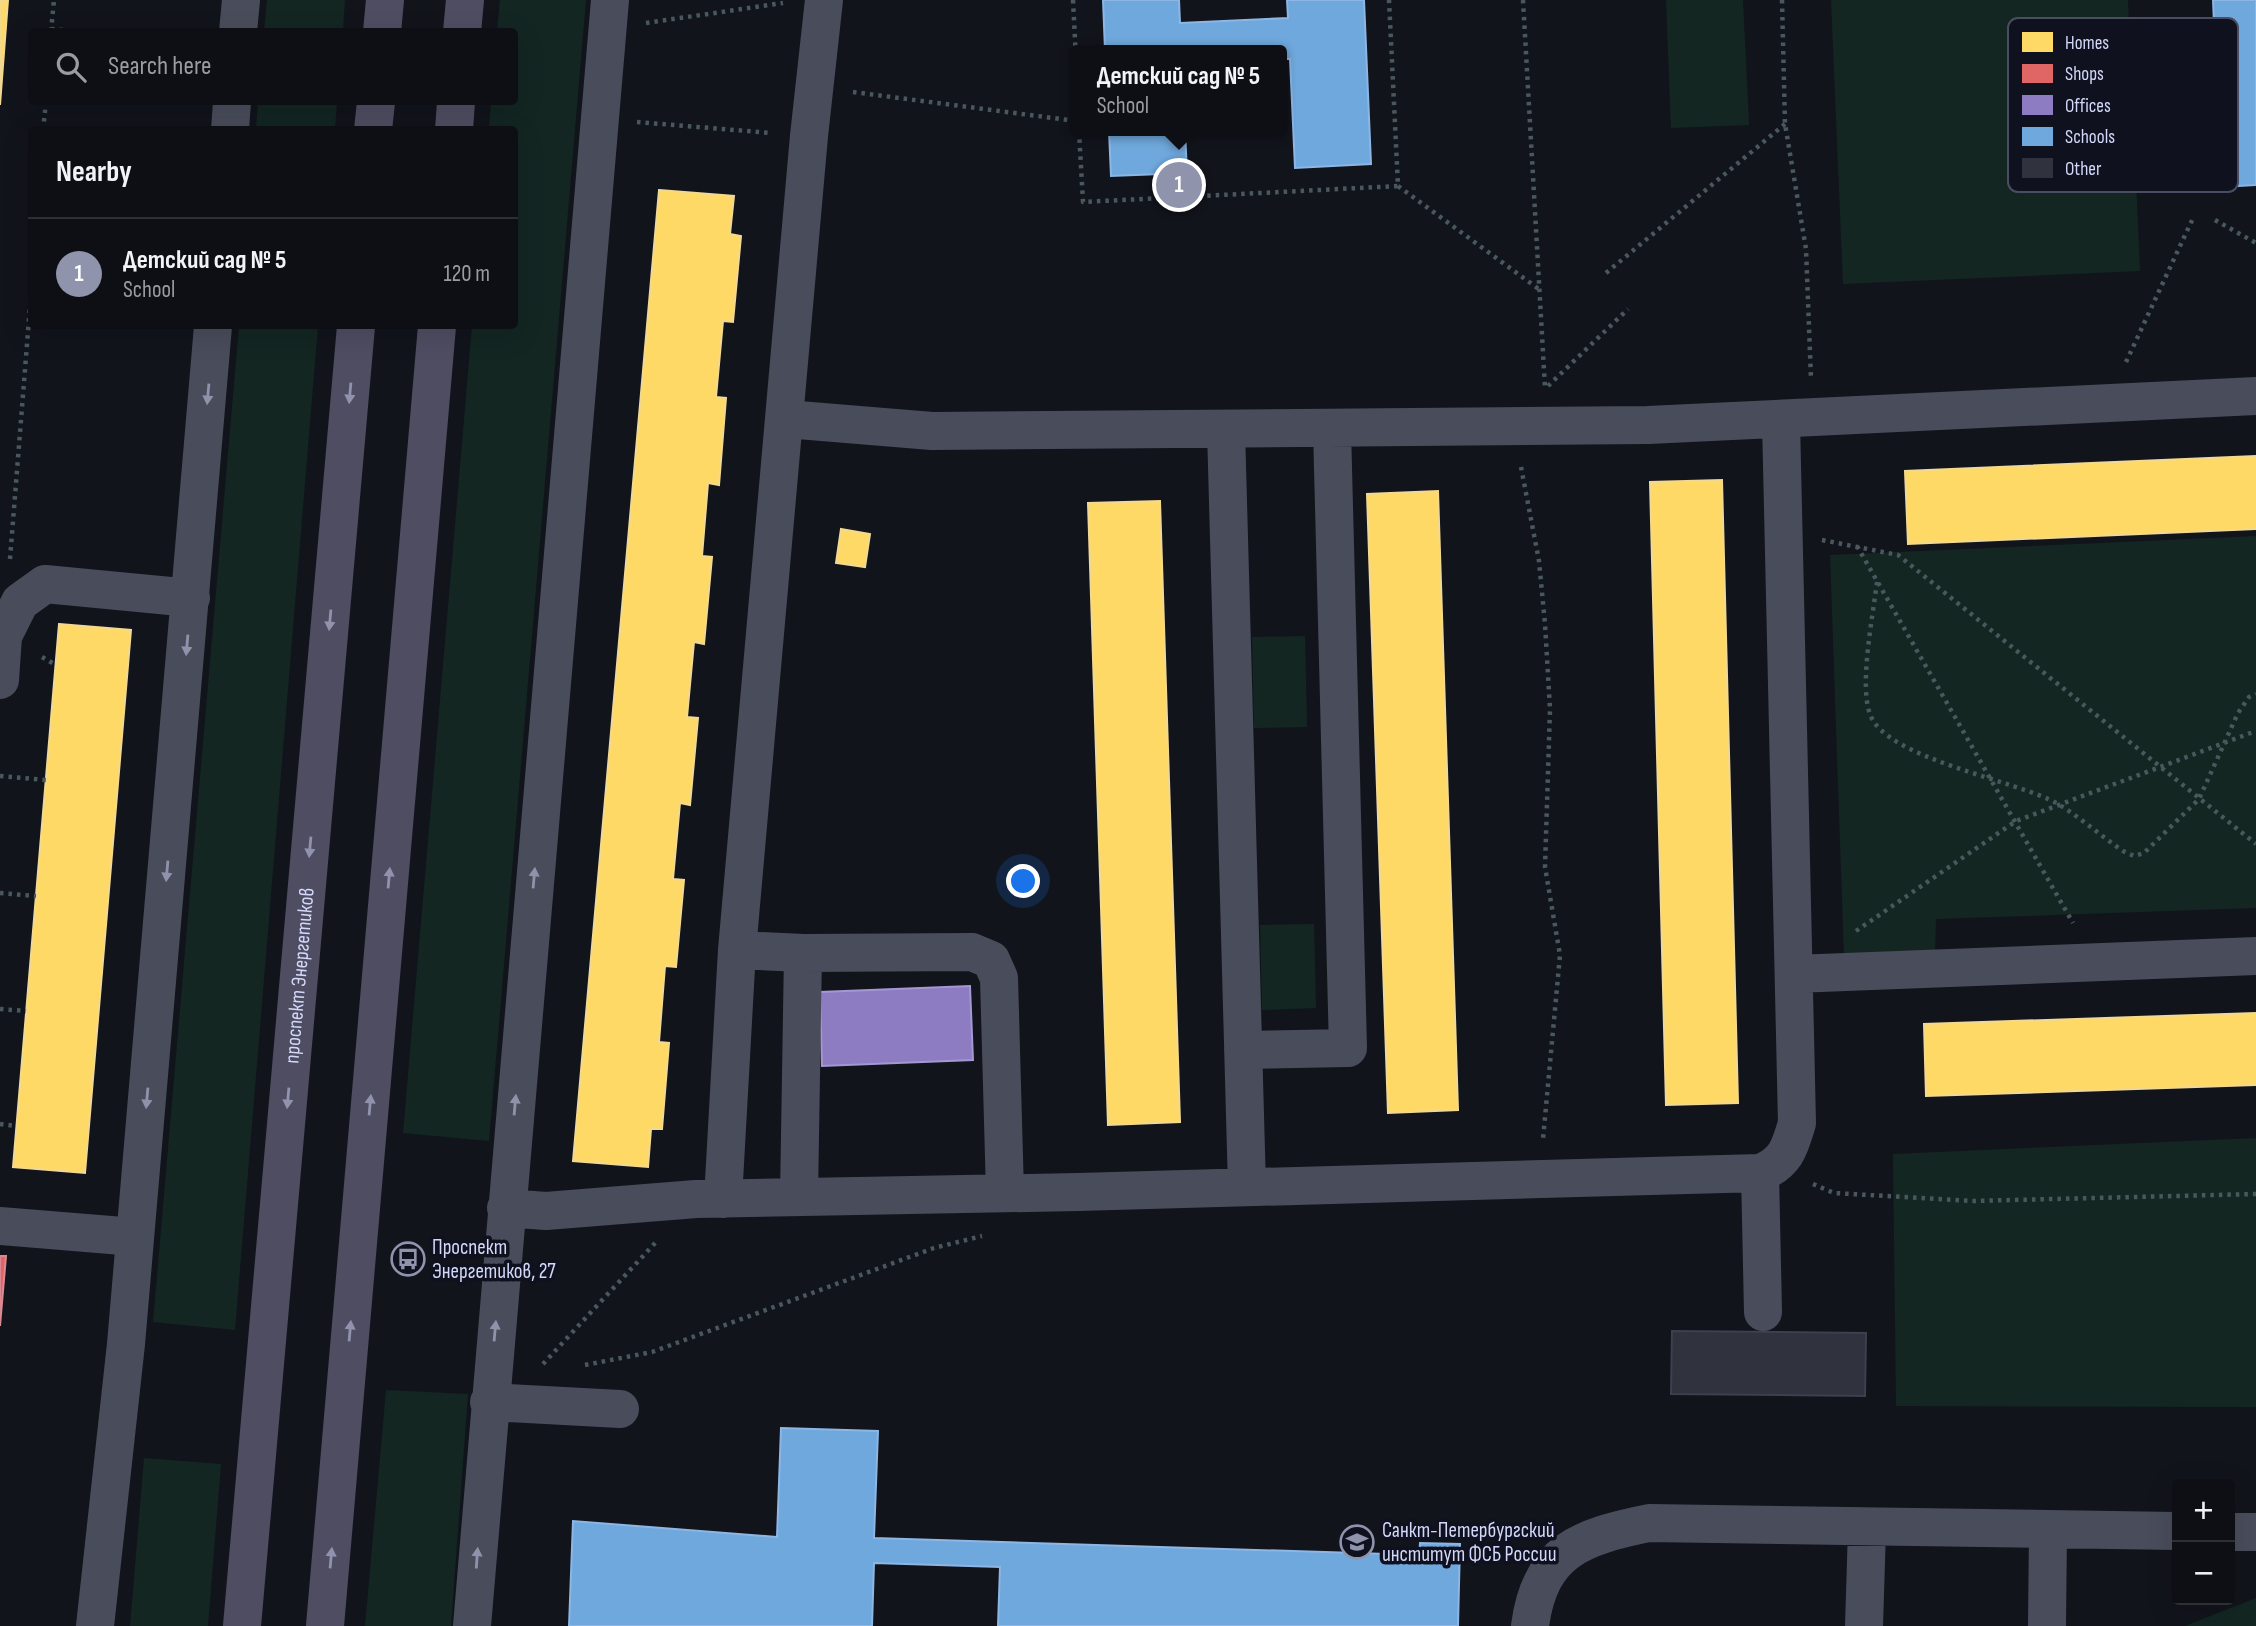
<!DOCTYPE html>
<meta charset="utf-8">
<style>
:root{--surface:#0e0f15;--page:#17181e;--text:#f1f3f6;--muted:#9b9ca0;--line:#2e2f34;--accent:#8f93ac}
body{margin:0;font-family:"Sofia Sans Condensed",sans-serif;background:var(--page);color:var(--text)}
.controls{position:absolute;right:21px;bottom:21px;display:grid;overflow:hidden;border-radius:7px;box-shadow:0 7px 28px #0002}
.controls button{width:63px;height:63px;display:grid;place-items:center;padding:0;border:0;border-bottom:2px solid var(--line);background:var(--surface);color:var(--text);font:35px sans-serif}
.you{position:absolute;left:1024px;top:882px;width:24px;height:24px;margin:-18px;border:5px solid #fff;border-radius:50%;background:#1a73e8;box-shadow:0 0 0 10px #1a73e833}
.badge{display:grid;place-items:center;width:46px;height:46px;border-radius:50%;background:var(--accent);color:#fff;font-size:23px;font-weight:700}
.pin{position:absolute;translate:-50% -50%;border:4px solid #fff;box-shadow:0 2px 7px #0006}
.popup{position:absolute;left:1070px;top:45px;width:217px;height:91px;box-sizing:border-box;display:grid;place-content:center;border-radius:7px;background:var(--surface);filter:drop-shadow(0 2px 5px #0005);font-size:23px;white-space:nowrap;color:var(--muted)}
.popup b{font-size:26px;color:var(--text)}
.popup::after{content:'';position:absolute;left:50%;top:100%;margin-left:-14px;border:14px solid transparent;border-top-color:var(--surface)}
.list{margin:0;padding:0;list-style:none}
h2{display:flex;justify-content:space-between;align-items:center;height:91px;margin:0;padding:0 28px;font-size:30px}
h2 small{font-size:23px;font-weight:400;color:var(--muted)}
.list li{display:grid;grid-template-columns:46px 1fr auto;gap:21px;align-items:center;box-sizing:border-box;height:112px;padding:0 28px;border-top:2px solid var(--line)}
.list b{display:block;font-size:26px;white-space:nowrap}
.list p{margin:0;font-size:23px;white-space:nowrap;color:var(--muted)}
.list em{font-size:23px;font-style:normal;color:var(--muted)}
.icon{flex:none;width:38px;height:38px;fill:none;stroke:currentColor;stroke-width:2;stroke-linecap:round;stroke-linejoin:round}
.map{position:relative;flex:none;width:2256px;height:1626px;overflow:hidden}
.search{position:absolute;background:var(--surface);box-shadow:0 7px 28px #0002;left:28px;top:28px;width:490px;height:77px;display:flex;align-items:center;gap:18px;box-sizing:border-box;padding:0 24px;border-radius:7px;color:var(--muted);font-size:26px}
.panel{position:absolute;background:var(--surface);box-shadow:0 7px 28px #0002;left:28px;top:126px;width:490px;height:203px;border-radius:7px}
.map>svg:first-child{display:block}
.green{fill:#132622}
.homes{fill:#ffd966;stroke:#f2d992;stroke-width:2}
.shops{fill:#e06666;stroke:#dc8892;stroke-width:2}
.offices{fill:#8e7cc3;stroke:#a398d4;stroke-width:2}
.schools{fill:#6fa8dc;stroke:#8db6e5;stroke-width:2}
.building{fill:#30323e;stroke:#3e3f4f;stroke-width:2}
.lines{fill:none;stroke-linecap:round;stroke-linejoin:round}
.path{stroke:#49585d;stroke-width:4.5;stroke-dasharray:3.5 5;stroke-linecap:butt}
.minor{stroke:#494d5b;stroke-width:38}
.major{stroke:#4f4d62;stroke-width:38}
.oneway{fill:#9192ae}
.oneway2{fill:#8e92aa}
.labels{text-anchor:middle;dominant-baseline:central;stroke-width:7;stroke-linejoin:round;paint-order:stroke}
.street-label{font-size:21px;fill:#d3d8fa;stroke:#0f111f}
.poi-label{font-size:21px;fill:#d3d8fa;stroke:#0f111f;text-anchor:start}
.key{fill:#0f111f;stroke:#4a4d61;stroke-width:2}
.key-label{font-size:19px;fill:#d3d8fa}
</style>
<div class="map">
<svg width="2256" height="1626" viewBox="0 0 2256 1626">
<rect width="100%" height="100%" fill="#12141c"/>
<!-- green -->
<path class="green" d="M267 0H345L343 31H264Z
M500 0H586L489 1141 403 1133 472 326H514V130L489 129 491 102H514V32L497 31Z
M1666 0H1743L1749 125 1671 128Z
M1831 0H2128L2140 271 1843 284Z
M258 102H337L335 129H256Z
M239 326H318L235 1330 153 1322Z
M2256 536V908L1936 919 1935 952 1844 956 1830 555Z
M1305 636 1307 727 1254 728 1252 637Z
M1314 924 1316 1008 1262 1010 1260 925Z
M2256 1138V1407L1896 1406 1893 1154Z
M386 1390 468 1394 451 1626H365Z
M144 1458 221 1464 208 1626H130Z
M2256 1598V1626H2185Z"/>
<!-- homes -->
<path class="homes" d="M0 0H8L0 105Z
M659 190 734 196 730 234 741 236 733 322 723 321 716 397 726 398 719 485 708 483 702 556 712 557 704 644 694 642 687 717 698 718 690 805 680 803 673 879 684 880 676 967 665 966 659 1042 669 1043 662 1129H651L648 1167 573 1161Z
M2256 456V529L1908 544 1905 471Z
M1722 480 1738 1103 1666 1105 1650 482Z
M1438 491 1458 1110 1388 1113 1367 494Z
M1160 501 1180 1122 1108 1125 1088 503Z
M841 529 870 534 865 567 836 563Z
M59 624 131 630 85 1173 13 1167Z
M2256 1013V1085L1926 1096 1924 1024Z"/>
<!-- shops -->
<path class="shops" d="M0 1256H6L0 1326Z"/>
<!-- offices -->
<path class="offices" d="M970 986 973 1060 822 1066 820 992Z"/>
<!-- schools -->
<path class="schools" d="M1103 0H1179L1180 23 1288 18 1287 0H1364L1371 164 1295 168 1290 59H1282V50H1105Z
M2213 0H2256V185L2221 187Z
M1109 131H1185L1187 173 1111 176Z
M781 1428 878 1431 874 1538 1419 1555 1420 1543 1460 1544 1458 1626H998L1000 1567 874 1563 872 1626H569L573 1521 777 1537Z"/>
<!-- building -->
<path class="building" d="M1672 1331 1866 1333 1865 1396 1671 1394Z"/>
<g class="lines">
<!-- path -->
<path class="path" d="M1073 0 1076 59
M1523 0 1545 388
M1782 0 1785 124 1806 249 1811 379
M646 23 783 3
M51 29 86 32
M51 31 54 0
M853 92 1076 121
M637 122 771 133
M43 130 46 102
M1079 131 1083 202 1398 186 1389 0
M1398 186 1540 290
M2215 220 2256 243
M1606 273 1785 124
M2126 362 2194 216
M1548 386 1628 309
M1521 467 1539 561 1545 624 1550 709 1545 867 1560 955 1543 1139
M1822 540 1898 555 2256 844
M1857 546 2073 923
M10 559 32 281
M1877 582C1873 615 1859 685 1870 714 1885 759 2017 780 2058 804 2081 818 2101 836 2123 851L2134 856 2144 853 2199 799 2238 713 2249 697 2256 694
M42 657 56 665
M0 776 46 780
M0 893 36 896
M1856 931 2016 821 2256 731
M0 1009 26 1011
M0 1124 16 1126
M1813 1184 1834 1193 1972 1201 2256 1194
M543 1364 656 1242
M585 1365 652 1352 934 1248 982 1236"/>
<!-- minor -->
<path class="minor" d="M238 32 241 0
M230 130 232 102
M786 419 932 431 1648 425 2256 396
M1226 430 1247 1187
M0 635 3 636 20 602 45 584 191 598
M0 680 3 636
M737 950 803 953 972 952 991 960 999 978 1005 1193
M1794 974 2256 956
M1243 1050 1348 1048 1332 429
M1760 1173 1763 1312
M799 1197 803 953
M723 1199 737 950 809 136 824 0
M506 1208 546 1211 696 1199 1078 1192 1760 1173C1786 1163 1790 1147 1797 1123L1781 421
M0 1226 135 1237
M489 1402 620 1409
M2230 1532H2256
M95 1626 126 1344 213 326
M472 1626 610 0
M1530 1626C1540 1550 1581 1537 1649 1523L2177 1531
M1864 1626 1867 1529
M2047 1626 2048 1530"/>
<!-- major -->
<g class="major">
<path d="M382 32 385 0"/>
<path d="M462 32 465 0"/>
<path d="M373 130 376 102"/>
<path d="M454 130 456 102"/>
<path id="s1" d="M242 1626 356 326"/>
<path d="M325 1626 437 326"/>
</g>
</g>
<!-- one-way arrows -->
<defs><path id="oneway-solid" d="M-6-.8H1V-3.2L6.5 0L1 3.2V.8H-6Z" transform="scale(1.75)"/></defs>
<g class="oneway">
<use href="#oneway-solid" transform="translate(350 393) rotate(95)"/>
<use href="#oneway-solid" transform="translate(330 620) rotate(95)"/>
<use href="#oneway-solid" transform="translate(310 847) rotate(95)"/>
<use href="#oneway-solid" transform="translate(389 878) rotate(-85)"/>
<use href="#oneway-solid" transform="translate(288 1098) rotate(95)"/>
<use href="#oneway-solid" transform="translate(370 1105) rotate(-85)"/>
<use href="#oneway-solid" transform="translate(350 1331) rotate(-85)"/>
<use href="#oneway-solid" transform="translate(331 1558) rotate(-85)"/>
</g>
<g class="oneway2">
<use href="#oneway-solid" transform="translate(208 394) rotate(95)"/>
<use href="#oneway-solid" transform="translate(187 645) rotate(95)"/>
<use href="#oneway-solid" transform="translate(167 871) rotate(95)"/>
<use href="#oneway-solid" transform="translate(534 878) rotate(-85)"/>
<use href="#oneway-solid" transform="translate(147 1098) rotate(95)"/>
<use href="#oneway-solid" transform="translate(515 1105) rotate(-85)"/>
<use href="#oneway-solid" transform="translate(495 1331) rotate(-85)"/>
<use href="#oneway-solid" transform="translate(477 1558) rotate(-86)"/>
</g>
<!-- icons -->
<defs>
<symbol id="bus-ring" viewBox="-11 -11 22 22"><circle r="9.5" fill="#0f111f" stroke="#8f93ac" stroke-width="1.5"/><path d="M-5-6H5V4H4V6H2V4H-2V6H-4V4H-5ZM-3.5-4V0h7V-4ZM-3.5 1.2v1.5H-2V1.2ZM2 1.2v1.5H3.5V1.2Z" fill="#8f93ac"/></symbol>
<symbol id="university-ring" viewBox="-11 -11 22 22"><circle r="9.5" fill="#0f111f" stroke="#8f93ac" stroke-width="1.5"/><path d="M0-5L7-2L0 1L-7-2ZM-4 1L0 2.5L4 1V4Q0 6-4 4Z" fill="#8f93ac"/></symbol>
</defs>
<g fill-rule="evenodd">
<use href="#bus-ring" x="389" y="1240" width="38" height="38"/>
<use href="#university-ring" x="1338" y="1523" width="38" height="38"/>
</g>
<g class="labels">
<!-- street labels -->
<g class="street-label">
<text stroke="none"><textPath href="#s1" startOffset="653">проспект Энергетиков</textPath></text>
</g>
<!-- poi labels -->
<g class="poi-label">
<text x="432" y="1247">Проспект<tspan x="432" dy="24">Энергетиков, 27</tspan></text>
<text x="1382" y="1530">Санкт-Петербургский<tspan x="1382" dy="24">институт ФСБ России</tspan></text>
</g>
</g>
<!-- legend -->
<rect x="2008" y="18" width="230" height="174" rx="10" class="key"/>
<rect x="2022" y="32" width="31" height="20" fill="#ffd966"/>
<rect x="2022" y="64" width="31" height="19" fill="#e06666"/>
<rect x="2022" y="95" width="31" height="20" fill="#8e7cc3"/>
<rect x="2022" y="127" width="31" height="19" fill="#6fa8dc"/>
<rect x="2022" y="158" width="31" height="20" fill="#30323e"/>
<g class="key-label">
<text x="2065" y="49">Homes</text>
<text x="2065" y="80">Shops</text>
<text x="2065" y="112">Offices</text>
<text x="2065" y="143">Schools</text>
<text x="2065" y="175">Other</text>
</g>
</svg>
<div class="controls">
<button>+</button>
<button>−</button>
</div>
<div class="you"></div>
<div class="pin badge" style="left:1179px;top:185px">1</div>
<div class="popup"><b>Детский сад № 5</b>School</div>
<div class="search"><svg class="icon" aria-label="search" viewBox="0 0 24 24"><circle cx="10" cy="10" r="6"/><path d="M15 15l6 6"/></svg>Search here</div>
<section class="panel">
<h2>Nearby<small></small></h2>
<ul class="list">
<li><span class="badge">1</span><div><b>Детский сад № 5</b><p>School</p></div><em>120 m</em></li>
</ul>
</section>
</div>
